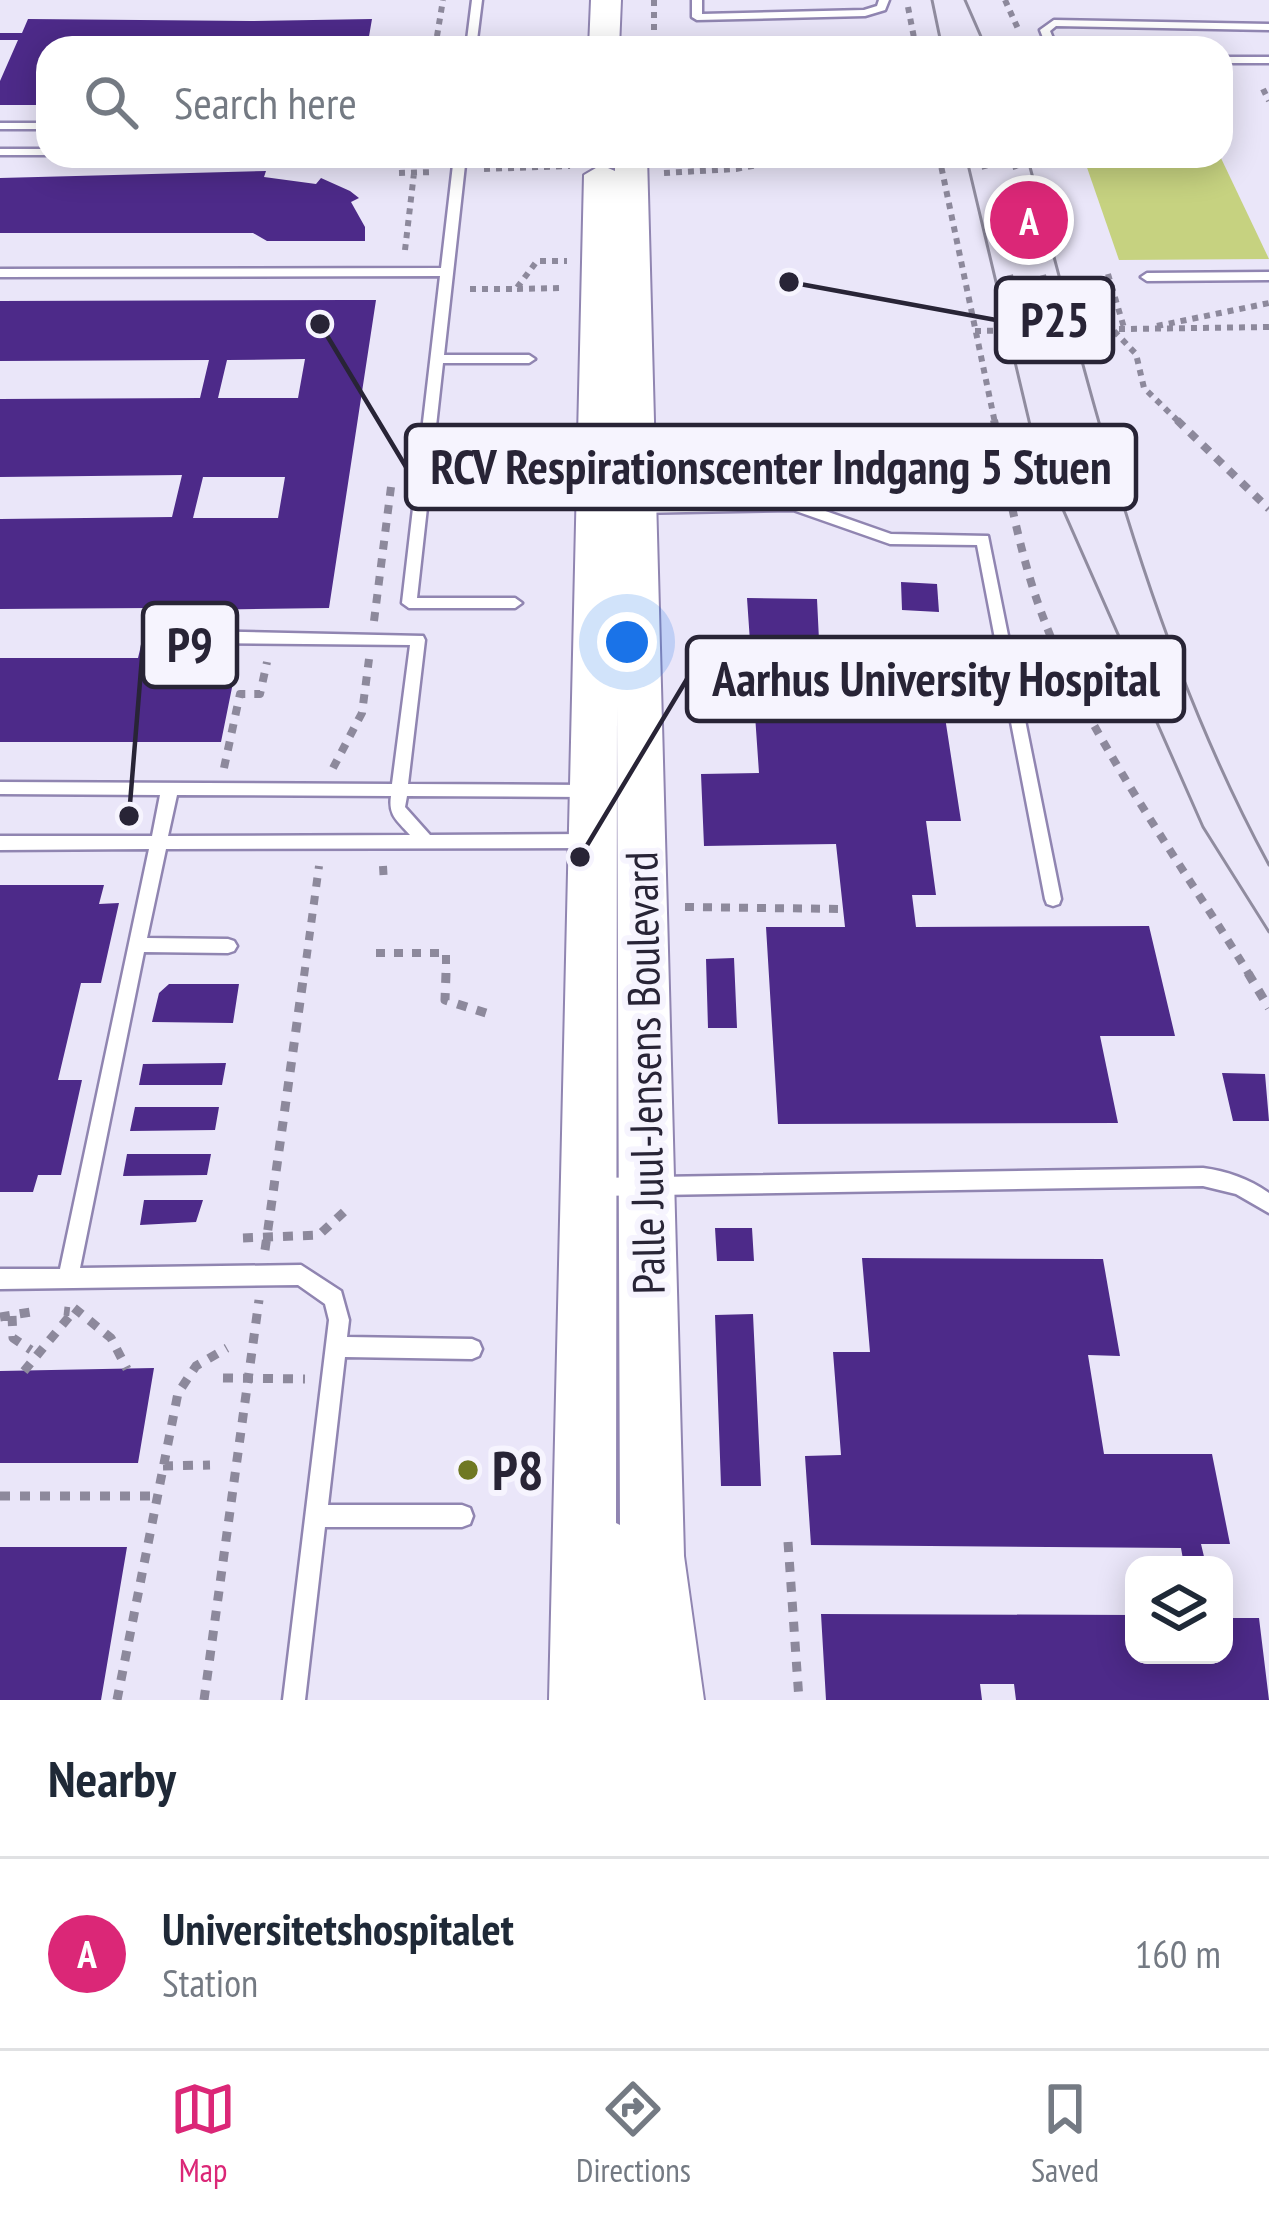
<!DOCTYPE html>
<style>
:root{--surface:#fff;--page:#f6f6f7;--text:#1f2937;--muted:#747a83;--line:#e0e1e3;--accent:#db2777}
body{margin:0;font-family:"PT Sans Narrow",sans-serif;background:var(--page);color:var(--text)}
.controls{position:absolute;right:36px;bottom:36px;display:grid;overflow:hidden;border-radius:24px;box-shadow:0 6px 30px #0003}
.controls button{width:108px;height:108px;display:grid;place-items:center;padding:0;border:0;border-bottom:3px solid var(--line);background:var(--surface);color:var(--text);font:60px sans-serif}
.you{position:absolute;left:627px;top:642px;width:42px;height:42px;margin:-30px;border:9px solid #fff;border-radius:50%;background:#1a73e8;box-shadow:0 0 0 18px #1a73e833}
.badge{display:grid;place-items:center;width:78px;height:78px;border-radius:50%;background:var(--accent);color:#fff;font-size:39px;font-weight:700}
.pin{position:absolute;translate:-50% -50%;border:6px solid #fff;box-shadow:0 3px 12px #0006}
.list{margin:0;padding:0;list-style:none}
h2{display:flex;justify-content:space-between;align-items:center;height:156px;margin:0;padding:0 48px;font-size:51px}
h2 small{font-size:39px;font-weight:400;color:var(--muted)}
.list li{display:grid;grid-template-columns:78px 1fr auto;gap:36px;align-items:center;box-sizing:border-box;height:192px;padding:0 48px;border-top:3px solid var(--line)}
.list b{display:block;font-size:45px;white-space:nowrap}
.list p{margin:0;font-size:39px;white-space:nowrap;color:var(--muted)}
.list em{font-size:39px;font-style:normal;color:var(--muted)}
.icon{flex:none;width:66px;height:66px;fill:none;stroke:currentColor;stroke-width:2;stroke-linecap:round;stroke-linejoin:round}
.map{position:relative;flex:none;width:1269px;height:1700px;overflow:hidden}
.search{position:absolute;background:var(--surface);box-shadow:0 6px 30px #0003;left:36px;right:36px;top:36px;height:132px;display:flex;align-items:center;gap:30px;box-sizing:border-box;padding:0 42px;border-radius:36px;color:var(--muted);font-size:45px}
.sheet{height:348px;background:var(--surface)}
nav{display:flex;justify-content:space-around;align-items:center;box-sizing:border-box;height:168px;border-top:3px solid var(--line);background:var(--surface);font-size:33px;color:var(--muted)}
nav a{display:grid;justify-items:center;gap:6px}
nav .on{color:var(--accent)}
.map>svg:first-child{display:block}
.green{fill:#c6d280}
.building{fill:#4d2a89;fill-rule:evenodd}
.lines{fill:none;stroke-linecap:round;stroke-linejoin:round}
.lane-casing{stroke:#9085b1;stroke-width:5}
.secondary-casing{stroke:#9085b1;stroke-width:4}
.path-far2{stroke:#8d899c;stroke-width:6;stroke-dasharray:6 6;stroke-linecap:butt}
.path-far1{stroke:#8d899c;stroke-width:8;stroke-dasharray:9 9;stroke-linecap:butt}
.path{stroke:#8d899c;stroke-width:9;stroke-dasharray:10 10;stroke-linecap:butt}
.lane{fill:#fff;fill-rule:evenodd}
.secondary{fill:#fff;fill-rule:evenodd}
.tram{stroke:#908c9f;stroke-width:3}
.poi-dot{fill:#6f7823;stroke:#f6f4fe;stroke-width:4.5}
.labels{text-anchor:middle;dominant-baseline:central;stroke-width:12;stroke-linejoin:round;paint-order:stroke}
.street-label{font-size:45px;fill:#282436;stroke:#f6f4fe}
.near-poi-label{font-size:54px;font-weight:bold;fill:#282436;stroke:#f6f4fe;text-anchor:start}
.leader{fill:none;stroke:#282436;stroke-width:4.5}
.callout-dot{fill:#282436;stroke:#f6f4fe;stroke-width:4.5}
.callout{fill:#f6f4fe;stroke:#282436;stroke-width:4.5}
.callout-label{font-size:48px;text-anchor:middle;font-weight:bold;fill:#282436}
</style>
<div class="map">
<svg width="1269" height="1700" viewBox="0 0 1269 1700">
<rect width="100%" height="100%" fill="#eae6f9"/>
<!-- green -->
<path class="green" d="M1083 156H1220L1269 259 1119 260Z"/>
<!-- building -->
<path class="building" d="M28 19 251 21 372 19 367 48H287L290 38H248L245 48H150L154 39H113L110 48H48V105H0V81L18 40H0V33H22Z
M266 171 264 177 316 184 321 178 350 191 359 198 351 202 365 227V241H267L253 233H0V178Z
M348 300H376L329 608 195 610 184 659 238 658 221 742H0V658H138L150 608 0 609V519L172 517 182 475 0 477V399L200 398 209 360 0 361V301ZM305 359 298 398H218L227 360ZM203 477H285L278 518H193Z
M901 582 937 584 939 612 902 610Z
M747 598 817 599 819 640 902 647 904 660 936 659 961 821H926L936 895H912L916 927 1149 926 1175 1036H1100L1118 1123 778 1124 766 927H845L836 844 704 846 701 774 759 773Z
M0 885H104L99 904 119 903 101 983H81L58 1080H82L61 1175H38L33 1192H0Z
M734 958 737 1028H708L706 959Z
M169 984H239L233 1023 152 1022 159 993Z
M226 1063 222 1085H139L143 1064Z
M1222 1073 1265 1074 1269 1121H1233Z
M135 1107H219L215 1130 130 1131Z
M127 1154H211L207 1175 123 1176Z
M144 1200H203L196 1222 140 1225Z
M715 1228H752L754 1261H717Z
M862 1258 1103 1259 1120 1356 1088 1355 1104 1454H1212L1230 1544H1201L1206 1565H1184L1181 1548 811 1545 805 1456 841 1455 833 1352H870Z
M753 1314 761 1486H721L715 1315Z
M154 1368 138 1463H0V1371Z
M0 1547H127L101 1700H0Z
M821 1614 1134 1615V1655H1224V1618H1259L1269 1700H1016L1014 1684H980L982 1700H826Z"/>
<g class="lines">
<defs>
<path id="lane" d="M472 0H482L476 48H466Z
M692 0H702V14L864 10 877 6 879 0H889L885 10 865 16 697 20 692 17Z
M1054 20 1269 24V30L1056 26 1050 31 1057 48H1047L1040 30Z
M1221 57H1269V63H1221Z
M0 123H48V129H0Z
M0 149H48V155H0Z
M454 156H466L444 355H529L535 359 529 363H443L417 598H515L522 603 515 608H409L402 603 440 276 0 277V269L441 268Z
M1269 272V280L1147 281 1141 277 1147 273Z
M794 500 891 534 988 536 1061 899 1059 904 1053 906 1047 904 1045 899 977 545 890 544 793 510 634 513 627 508 634 503Z
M197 631 423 636 425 640 408 784 587 785 593 786 595 791 593 796 587 797 407 796 405 807 430 835 587 834 593 836 595 841 593 846 587 848 166 849 147 938 228 939 234 941 237 946 234 951 228 953 144 952 80 1268 301 1265 341 1291 349 1320 347 1337 472 1339 479 1342 482 1349 479 1356 472 1359 345 1357 328 1505H462L470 1508 473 1516 470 1524 462 1527H325L305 1700H283L329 1320 325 1304 298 1285 0 1289V1269H60L149 849 0 850V836H152L160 795 0 794V782L392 784 410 645 197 643 190 637ZM177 795 391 796C388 816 398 821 410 835L168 836Z
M1203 1168C1227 1171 1249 1179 1269 1193V1213L1236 1194 1203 1186 595 1196 588 1193 585 1187 588 1181 595 1178Z"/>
<path id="secondary" d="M591 0H621L619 48H589Z
M615 156H647L684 1556 704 1700H549L584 175 601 165 615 171ZM617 705 620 1525 616 1523Z"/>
</defs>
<!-- lane casing -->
<use href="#lane" class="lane-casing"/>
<!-- secondary casing -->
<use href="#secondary" class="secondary-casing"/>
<!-- path-far2 -->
<path class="path-far2" d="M654 0V48
M1005 0 1019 31
M908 7 916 48
M435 48 443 0
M1263 89 1269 101
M939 156 995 423
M982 156 985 169
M1012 156 1016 169
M484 169 570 166
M399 173 434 172
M664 173 736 169 806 156
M405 250 416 156
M1108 274 1125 331
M1010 275 1023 331
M1043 275 1057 331
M470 289H516L537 261H567
M517 289 562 288
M1157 326 1269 303
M975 331 1269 327
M1114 331 1136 354 1144 388 1180 423"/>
<!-- path-far1 -->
<path class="path-far1" d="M994 420C1008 486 1019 554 1043 617 1086 734 1184 867 1250 976
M1177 420 1269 509
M374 621 391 487
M224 768 240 694H260L267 662
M333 768 362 713 369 659
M383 866 384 883
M685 907 843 909
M376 953H446V976
M304 976 319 866"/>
<!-- path -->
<path class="path" d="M446 973 445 1000 492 1015
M1248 973 1269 1008
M243 1238 319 1235 346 1210
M265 1250 304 973
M74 1308 111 1338 127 1369
M12 1316 13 1338 31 1350
M0 1317 37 1311
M24 1371 73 1312 64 1311
M223 1378 305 1379
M163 1466 210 1465
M0 1496H157
M788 1542 799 1700
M117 1700 178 1393 196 1366 227 1348
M204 1700 259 1300"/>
<!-- lane -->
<use href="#lane" class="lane"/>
<!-- secondary -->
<use href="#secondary" class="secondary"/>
<!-- tram -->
<path class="tram" d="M932 0 942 48
M965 0 986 48
M966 156 1035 446 1203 827 1269 932
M1027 156C1093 399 1148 642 1269 865"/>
</g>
<!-- markers -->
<circle class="poi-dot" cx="468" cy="1470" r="12"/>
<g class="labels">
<!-- street labels -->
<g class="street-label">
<text transform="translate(644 1073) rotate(-91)">Palle Juul-Jensens Boulevard</text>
</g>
<!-- near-poi labels -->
<g class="near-poi-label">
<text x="492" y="1470">P8</text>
</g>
</g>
<!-- callouts -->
<path class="leader" d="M789 282L996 320M320 324L406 467M129 816L143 645M580 857L687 679"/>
<g class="callout-dot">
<circle cx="789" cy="282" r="12"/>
<circle cx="320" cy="324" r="12"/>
<circle cx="129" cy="816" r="12"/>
<circle cx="580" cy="857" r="12"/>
</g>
<g class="callout">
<rect x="996" y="278" width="117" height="84" rx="12"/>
<rect x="406" y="425" width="730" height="84" rx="12"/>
<rect x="143" y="603" width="94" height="84" rx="12"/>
<rect x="687" y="637" width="497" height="84" rx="12"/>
</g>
<g class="callout-label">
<text x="1055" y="337">P25</text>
<text x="771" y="484">RCV Respirationscenter Indgang 5 Stuen</text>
<text x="190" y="662">P9</text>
<text x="936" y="696">Aarhus University Hospital</text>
</g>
</svg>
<div class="controls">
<button><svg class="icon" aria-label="layers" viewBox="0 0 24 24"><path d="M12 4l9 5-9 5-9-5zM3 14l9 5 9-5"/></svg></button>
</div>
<div class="you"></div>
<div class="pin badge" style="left:1029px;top:220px">A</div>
<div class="search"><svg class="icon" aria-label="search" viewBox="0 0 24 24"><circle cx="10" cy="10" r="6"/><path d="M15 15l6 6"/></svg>Search here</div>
</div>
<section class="sheet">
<h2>Nearby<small></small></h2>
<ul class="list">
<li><span class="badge">A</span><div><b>Universitetshospitalet</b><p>Station</p></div><em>160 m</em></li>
</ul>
</section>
<nav>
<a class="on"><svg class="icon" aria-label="map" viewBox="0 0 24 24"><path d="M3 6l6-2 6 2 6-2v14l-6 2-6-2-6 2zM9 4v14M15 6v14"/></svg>Map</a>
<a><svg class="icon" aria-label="directions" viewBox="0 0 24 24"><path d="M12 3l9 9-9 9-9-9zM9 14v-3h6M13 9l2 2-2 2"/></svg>Directions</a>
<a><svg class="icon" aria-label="saved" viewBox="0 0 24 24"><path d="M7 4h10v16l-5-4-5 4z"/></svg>Saved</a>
</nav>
